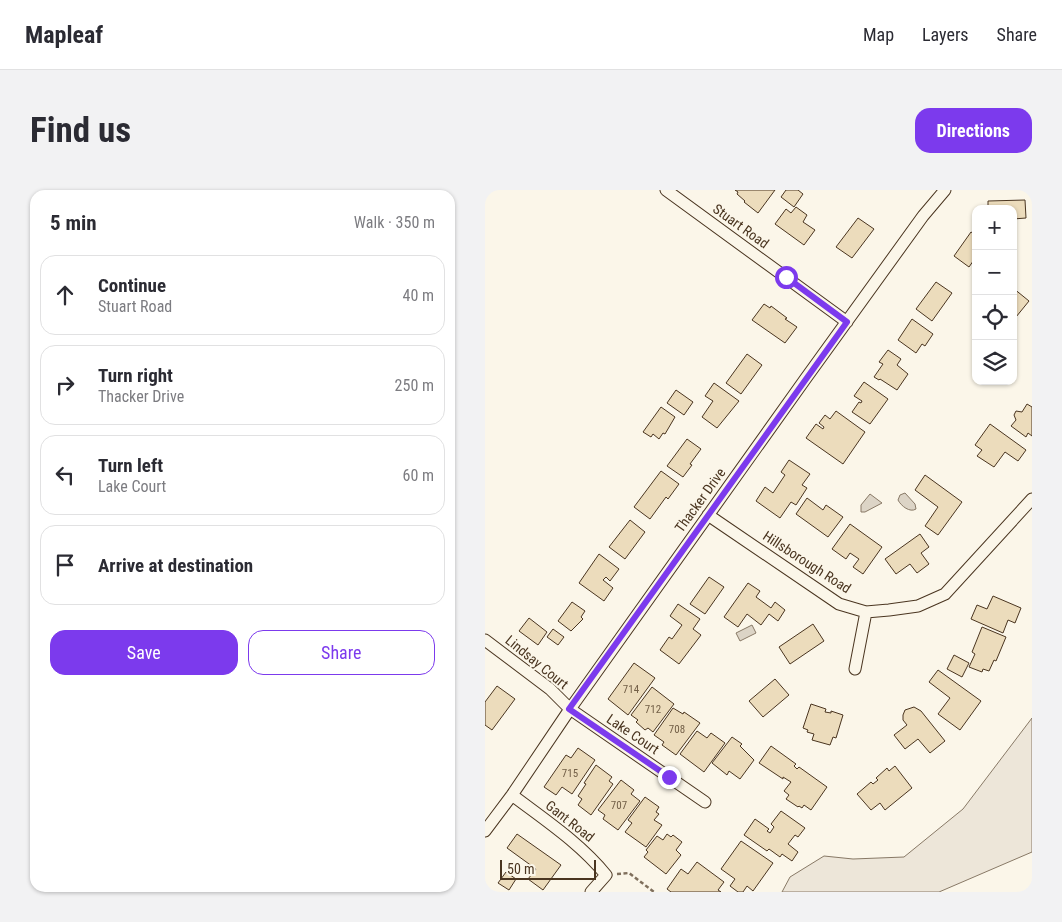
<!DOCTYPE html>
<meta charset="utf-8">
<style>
:root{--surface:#fff;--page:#f2f2f3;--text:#2b2b33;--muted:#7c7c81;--line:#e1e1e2;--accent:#7c3aed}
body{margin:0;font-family:"Roboto Condensed",sans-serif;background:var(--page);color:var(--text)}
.controls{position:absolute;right:15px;top:15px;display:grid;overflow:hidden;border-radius:10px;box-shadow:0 1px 4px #0004}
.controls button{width:45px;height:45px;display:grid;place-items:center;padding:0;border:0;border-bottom:1px solid var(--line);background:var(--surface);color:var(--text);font:25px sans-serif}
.scale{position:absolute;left:15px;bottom:12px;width:96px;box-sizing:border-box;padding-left:5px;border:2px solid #4a3520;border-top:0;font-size:14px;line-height:18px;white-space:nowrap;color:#4a3520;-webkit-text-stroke:4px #fbf6e9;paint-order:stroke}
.stop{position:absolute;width:15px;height:15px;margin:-11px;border:4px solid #7c3aed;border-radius:50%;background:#fff}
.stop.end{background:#7c3aed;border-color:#fff;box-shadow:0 1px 5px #0008}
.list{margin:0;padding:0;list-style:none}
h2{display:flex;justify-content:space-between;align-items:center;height:65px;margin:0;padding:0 20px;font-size:21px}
h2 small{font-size:16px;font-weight:400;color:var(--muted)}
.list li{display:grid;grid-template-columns:32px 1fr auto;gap:15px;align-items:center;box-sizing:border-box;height:80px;margin:0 10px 10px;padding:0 10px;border:1px solid var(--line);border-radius:15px}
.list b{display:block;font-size:19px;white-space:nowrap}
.list p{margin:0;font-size:16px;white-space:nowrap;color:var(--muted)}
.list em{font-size:16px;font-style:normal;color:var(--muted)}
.actions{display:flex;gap:10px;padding:15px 20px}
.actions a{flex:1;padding:11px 0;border:1px solid var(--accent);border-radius:15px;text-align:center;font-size:18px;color:var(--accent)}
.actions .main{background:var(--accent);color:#fff}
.icon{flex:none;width:28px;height:28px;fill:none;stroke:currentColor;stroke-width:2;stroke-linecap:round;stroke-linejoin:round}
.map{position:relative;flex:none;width:547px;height:702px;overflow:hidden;border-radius:15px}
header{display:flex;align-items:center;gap:30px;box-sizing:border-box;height:70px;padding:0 25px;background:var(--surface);border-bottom:1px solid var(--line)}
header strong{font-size:24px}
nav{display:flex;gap:28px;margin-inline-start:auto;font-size:18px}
.intro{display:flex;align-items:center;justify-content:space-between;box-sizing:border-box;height:120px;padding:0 30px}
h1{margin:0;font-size:35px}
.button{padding:12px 22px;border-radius:15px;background:var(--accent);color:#fff;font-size:18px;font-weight:700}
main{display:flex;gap:30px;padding:0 30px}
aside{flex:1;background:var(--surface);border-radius:15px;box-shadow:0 1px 4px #0004}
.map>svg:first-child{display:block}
.green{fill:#ede6d9;stroke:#887966}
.water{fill:#dcd4c6;stroke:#887966}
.building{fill:#ecdcbc;stroke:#4a3520}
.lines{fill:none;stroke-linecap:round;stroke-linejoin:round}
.street-casing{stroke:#4a3520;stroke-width:13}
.path{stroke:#7f6f5c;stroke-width:2.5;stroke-dasharray:4 2.5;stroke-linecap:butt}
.street{stroke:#fbf6e9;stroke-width:11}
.route{stroke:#7c3aed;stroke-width:6}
.labels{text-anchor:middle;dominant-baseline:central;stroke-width:4;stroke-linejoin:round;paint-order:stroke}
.number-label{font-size:11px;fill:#725f47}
.street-label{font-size:14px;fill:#4a3520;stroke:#fbf6e9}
</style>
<header>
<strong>Mapleaf</strong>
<nav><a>Map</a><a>Layers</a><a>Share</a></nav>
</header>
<div class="intro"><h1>Find us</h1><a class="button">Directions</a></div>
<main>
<aside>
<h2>5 min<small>Walk · 350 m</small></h2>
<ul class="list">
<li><svg class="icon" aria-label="ahead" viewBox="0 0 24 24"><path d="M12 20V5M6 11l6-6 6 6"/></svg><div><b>Continue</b><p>Stuart Road</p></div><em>40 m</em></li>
<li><svg class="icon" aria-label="right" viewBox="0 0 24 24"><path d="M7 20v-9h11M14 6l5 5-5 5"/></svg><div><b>Turn right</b><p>Thacker Drive</p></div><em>250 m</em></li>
<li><svg class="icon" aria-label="left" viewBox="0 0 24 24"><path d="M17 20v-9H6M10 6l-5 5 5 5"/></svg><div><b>Turn left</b><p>Lake Court</p></div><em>60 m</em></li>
<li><svg class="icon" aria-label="arrive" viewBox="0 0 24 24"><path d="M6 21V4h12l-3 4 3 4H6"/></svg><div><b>Arrive at destination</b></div></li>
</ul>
<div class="actions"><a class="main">Save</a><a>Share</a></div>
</aside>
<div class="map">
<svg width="547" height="702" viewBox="0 0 547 702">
<rect width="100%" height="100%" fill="#fbf6e9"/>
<!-- green -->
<path class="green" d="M547 528V662L454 702H297L305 687 339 666 368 669 419 667 478 619Z"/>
<!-- water -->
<path class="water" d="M420 303 430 314 431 319C425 323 416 316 413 310L415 305Z
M385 304 397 313 380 322H376V315Z
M267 435 271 443 255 451 251 443Z"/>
<!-- building -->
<path class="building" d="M250 0H290L273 23 259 12 260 11 252 4 253 2Z
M301 0H313L318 4 309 17 296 7Z
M540 10 541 28 528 29V19H503V11Z
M311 17 322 25 318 32 330 40 319 55 290 34 301 19 306 23Z
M373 28 389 39 367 68 351 57Z
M486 42 491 45V67L484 77 469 66Z
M451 92 467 103 447 131 431 119Z
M528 98 544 111 531 127 528 125Z
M279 114 285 118 286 116 302 128 300 129 312 137 300 153 267 130Z
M427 129 448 144 440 156 437 154 431 163 413 150Z
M403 160 416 169 412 175 423 184 412 200 395 189 394 190 389 187 398 174 394 172Z
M262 164 277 175 256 204 241 193Z
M379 192 403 209 385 234 367 222 374 212 376 213 377 211 369 206Z
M229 193 254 211 232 238 217 227 228 211 220 206Z
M191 200 208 212 199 225 182 213Z
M542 214 547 217V246L543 243 541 247 526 236 531 230 529 225 531 221 537 222Z
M176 217 190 227 180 244 178 243 174 249 168 244 166 247 158 242Z
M351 221 380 242 358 274 321 248 331 234 338 239 339 237 334 233 340 225 345 229Z
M505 234 541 260 533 271 520 262 509 277 492 266 497 260 490 255Z
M202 249 216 259 205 274 207 275 198 287 182 276Z
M304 270 325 284 317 295 322 298 311 315 306 312 295 328 271 311 280 297 288 303 300 285 296 282Z
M176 281 194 294 183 309 181 307 165 329 149 317Z
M440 285 477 312 453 345 440 336 453 317 430 300Z
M322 308 338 320 341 315 358 327 343 347 311 324Z
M145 330 160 342 140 369 124 357Z
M365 334 397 357 378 384 368 377 374 369 365 363 361 369 347 359Z
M435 344 444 357 436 363 444 374 432 383 425 374 411 384 400 369Z
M114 364 134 379 125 391 121 387 118 390 128 398 119 411 94 393Z
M224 387 239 397 220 424 205 414Z
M263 393 275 401 271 407 286 418 290 412 300 420 293 431 284 424 276 435 262 424 253 437 239 427Z
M508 406 536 418 530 433 523 430 518 443 486 429 492 415 502 419Z
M87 412 100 421 96 427 98 429 86 441 73 431Z
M193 414 215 429 208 439 216 445 194 474 175 460 184 447 187 449 197 435 185 426Z
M44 428 62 442 53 455 34 441Z
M328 434 339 451 305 474 294 457Z
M497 437 521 447 511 471 509 470 504 481 498 479 497 482 484 477 490 464 487 462Z
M68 439 79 447 73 455 62 447Z
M469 465 484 473 477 487 462 479Z
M149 473 170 488 143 525 123 509Z
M453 480 496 511 475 540 453 524 465 508 444 492Z
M290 489 304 505 278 527 264 511Z
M12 496 30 509 7 540 0 535V512Z
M167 497 189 514 168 542 163 538 160 540 151 532 153 530 146 525Z
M326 514 341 519 340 522 346 523V521L358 525 351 548 348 547 345 555 327 550 329 544 322 542 323 540 318 538Z
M429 517 436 521 460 551 445 563 433 549 420 559 409 545 422 535 418 530V525L420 520Z
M188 518 198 524 199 522 215 533 191 565 177 555 179 552 169 545Z
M212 541 222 548 226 543 240 553 219 582 195 564Z
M247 547 257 554 255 556 269 570 255 589 244 581 242 585 227 573Z
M286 556 311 574 309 576 312 579 314 577 342 597 326 620 319 615 317 618 314 616 313 617 301 609 304 605 299 601 306 592 298 587V589L274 573Z
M93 558 110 570 87 604 77 597 71 605 59 597 81 565 86 568Z
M111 575 127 587 124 591 128 594 106 625 93 615 97 609 93 606 101 594 99 593Z
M410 576 427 598 400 620 395 613 386 620 372 604 386 592 388 594 393 590 391 588 402 578 404 581Z
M136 590 149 600 146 604 155 611 133 640 118 629 120 625 113 620Z
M160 607 174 617 171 622 174 624 169 630 177 635 161 657 140 642 147 633 143 630Z
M296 621 320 638 313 647 310 645 303 654 313 662 307 671 297 664 295 667 284 659 282 661 259 645 270 629 284 639 282 641 285 643 289 637 286 634Z
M32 644 76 675 58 700 43 689 51 679 22 658Z
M182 644 186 647 188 645 197 652 191 660 196 665 181 684 159 667 163 662 161 660 172 646 178 650Z
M256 651 288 673 268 701 262 696 258 702H253L245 696 250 689 236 679Z
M212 672 239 692 233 700 236 702H186L182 699 196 679 203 684Z
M21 682 31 689 24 700 13 693Z"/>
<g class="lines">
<defs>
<path id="street" d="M181 0 362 132
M223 325 354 414 381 422 404 420 433 416 460 404 547 309
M0 450 65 499 85 519 220 612
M370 479 381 422
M27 605C60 630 95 653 121 685L106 702
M0 641 27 605 85 519 321 188 438 26 460 0"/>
</defs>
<!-- street casing -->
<use href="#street" class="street-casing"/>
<!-- path -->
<path class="path" d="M132 684 144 683 169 702"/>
<!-- street -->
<use href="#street" class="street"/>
</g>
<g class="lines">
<!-- route -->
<path class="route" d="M184 587 84 519 362 132 301 87"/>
</g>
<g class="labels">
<!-- number labels -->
<g class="number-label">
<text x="146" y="499">714</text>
<text x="168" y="519">712</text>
<text x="192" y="539">708</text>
<text x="85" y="583">715</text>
<text x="134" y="615">707</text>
</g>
<!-- street labels -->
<g class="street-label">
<text transform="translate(256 36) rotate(36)">Stuart Road</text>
<text transform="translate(215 310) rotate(-54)">Thacker Drive</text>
<text transform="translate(322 372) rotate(33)">Hillsborough Road</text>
<text transform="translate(52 472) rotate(39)">Lindsay Court</text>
<text transform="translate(148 544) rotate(34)">Lake Court</text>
<text transform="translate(85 631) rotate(38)">Gant Road</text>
</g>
</g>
</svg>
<div class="controls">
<button>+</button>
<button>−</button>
<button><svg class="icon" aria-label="locate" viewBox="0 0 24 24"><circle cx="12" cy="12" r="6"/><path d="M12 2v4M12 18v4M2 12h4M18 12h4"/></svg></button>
<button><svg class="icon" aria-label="layers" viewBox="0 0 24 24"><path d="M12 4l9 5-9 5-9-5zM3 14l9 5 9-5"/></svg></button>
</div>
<div class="scale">50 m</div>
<div class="stop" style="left:301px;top:87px"></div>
<div class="stop end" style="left:184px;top:587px"></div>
</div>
</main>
